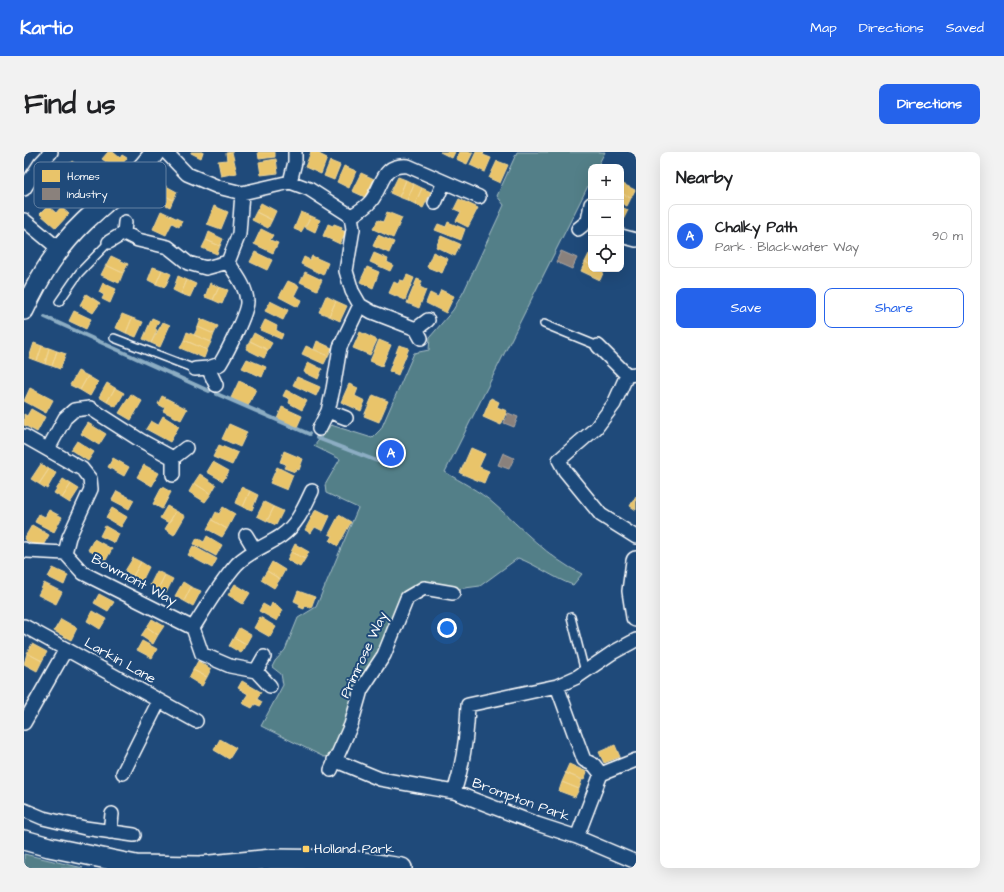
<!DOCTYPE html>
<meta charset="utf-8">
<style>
:root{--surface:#fff;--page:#f2f2f2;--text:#202124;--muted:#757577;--line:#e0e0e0;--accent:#2563eb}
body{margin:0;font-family:"Architects Daughter",sans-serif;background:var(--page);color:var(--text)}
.controls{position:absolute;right:12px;top:12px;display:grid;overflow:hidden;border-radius:8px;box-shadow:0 4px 16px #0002}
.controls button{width:36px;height:36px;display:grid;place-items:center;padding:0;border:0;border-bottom:1px solid var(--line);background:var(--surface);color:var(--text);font:20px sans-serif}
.you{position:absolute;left:423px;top:476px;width:14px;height:14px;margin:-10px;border:3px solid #fff;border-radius:50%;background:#1a73e8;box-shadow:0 0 0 6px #1a73e833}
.badge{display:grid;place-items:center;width:26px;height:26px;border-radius:50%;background:var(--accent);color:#fff;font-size:13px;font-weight:700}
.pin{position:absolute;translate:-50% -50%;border:2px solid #fff;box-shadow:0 1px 4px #0006}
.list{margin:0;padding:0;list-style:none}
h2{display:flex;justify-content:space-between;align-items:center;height:52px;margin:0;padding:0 16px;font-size:17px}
h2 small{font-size:13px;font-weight:400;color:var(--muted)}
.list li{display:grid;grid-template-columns:26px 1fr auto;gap:12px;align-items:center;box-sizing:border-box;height:64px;margin:0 8px 8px;padding:0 8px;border:1px solid var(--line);border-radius:8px}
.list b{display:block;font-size:15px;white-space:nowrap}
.list p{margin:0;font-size:13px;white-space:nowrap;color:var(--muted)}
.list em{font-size:13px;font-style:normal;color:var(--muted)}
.actions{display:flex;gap:8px;padding:12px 16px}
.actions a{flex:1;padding:9px 0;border:1px solid var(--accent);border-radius:8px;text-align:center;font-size:14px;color:var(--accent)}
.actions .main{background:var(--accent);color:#fff}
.icon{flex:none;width:22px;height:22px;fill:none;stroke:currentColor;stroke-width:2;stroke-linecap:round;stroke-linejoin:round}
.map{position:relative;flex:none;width:612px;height:716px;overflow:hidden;border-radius:8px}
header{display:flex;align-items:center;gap:24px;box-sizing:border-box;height:56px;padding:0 20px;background:var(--accent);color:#fff}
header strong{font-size:19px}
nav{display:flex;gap:22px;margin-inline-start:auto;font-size:14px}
.intro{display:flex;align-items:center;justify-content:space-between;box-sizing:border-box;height:96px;padding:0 24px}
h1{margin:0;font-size:28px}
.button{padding:10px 18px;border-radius:8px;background:var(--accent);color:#fff;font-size:14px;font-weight:700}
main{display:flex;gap:24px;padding:0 24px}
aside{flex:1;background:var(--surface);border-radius:8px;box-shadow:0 4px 16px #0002}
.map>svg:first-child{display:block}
.green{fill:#527f88;stroke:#a8bfc4}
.homes{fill:#e9c46a;stroke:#f0d697}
.industry{fill:#8a817c;stroke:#ada7a3}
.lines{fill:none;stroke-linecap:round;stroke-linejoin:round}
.stream{stroke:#8cadc3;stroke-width:4}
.lane-casing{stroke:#fff;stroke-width:10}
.street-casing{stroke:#fff;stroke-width:16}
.secondary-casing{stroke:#fff;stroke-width:22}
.lane{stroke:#1f4a7a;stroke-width:7}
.street{stroke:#1f4a7a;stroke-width:13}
.secondary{stroke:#1f4a7a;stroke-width:19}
.poi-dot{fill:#ffd166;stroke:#1f4a7a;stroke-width:1.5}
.labels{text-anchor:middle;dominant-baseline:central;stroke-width:4;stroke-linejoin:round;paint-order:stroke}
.street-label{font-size:14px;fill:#fff;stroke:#1f4a7a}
.poi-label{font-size:14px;fill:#fff;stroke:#1f4a7a;text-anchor:start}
.key{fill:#1f4a7a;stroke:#6280a2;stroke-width:1}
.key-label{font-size:11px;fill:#fff}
</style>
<header>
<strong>Kartio</strong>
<nav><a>Map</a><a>Directions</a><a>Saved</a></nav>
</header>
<div class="intro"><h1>Find us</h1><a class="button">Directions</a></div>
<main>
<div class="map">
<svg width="612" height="716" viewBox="0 0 612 716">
<rect width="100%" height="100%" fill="#1f4a7a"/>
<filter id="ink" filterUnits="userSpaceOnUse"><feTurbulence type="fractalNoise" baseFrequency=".025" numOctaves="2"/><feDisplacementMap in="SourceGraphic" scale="8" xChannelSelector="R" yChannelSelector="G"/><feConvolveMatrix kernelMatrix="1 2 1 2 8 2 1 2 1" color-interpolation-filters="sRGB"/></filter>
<g filter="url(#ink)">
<!-- green -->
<path class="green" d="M493 0H581L573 15H567V28L421 320C437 330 456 339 470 352 498 376 524 406 558 422L549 433C529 426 513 413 494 406L456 434 381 444 308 604 300 605 237 574 259 533 257 522 248 515 251 509 261 498 274 466 292 455 334 356 302 341 301 333 316 307 290 294 307 273 348 286 357 277 390 201 405 198 406 185 429 158 440 139 480 53 473 44Z
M0 702 59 716H0Z"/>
<!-- homes -->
<path class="homes" d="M84 0H89L96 6 98 3 103 6 88 25 80 19 85 12 78 7Z
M167 0H179L177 6 167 1Z
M208 0 213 21 197 24 194 9 203 8 202 1Z
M234 0H251V5L235 7Z
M287 0H296L295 2 303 6 297 22 281 15Z
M416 0H431L428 6Z
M435 0H449L443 12 432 7Z
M452 0H460L459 3 467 6 461 20 446 13Z
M252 7 254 21 237 23 235 10Z
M48 9 67 25 62 31 59 28 53 35 43 27 48 21 42 17Z
M306 9 316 13 310 28 300 24Z
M473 9 484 13 476 31 465 26Z
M320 14 332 19 325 36 313 30Z
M337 21 350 27 341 45 328 39Z
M374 25 382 28 375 45 366 41Z
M382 28 390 32 383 48 375 45Z
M597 31 611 38 607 46 597 41Z
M390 32 398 36 391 52 383 48Z
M142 34 153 40 149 48 138 42Z
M398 36 407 40 399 56 391 52Z
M597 41 607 46 603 54 597 51Z
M138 42 149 48 146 55 134 49Z
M435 47 454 56 444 75 432 69 437 60 430 57Z
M237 51 252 59 248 68 232 60Z
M24 54 32 61 37 55 45 62 32 76 16 62Z
M190 54 204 60 197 77 183 72Z
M597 55 604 58 599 68 597 67Z
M137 59 158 69 155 75 148 71 142 83 129 77Z
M232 60 248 68 244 76 228 68Z
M277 60 287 64 277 80 270 77Z
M363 60 378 66 369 86 349 77 354 68 359 70Z
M287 64 296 68 291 80 281 75Z
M424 70 441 77 437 88 411 78 414 72 422 75Z
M304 72 309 74 310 72 318 75 317 78 322 80 316 92 299 84Z
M237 77 249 83 246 88 254 91 249 101 230 92Z
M185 80 199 87 196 94 182 88Z
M354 83 370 90 365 101 349 94Z
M417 84 436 92 431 104 412 95Z
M182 88 196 94 193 102 178 96Z
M231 100 248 108 243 118 226 110Z
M409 100 424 107 418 121 403 115Z
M350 101 364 107 363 110 369 113 366 119 346 110Z
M565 102 567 103V113L561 110Z
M87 104 104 112 99 121 82 113Z
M288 104 304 111 299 123 277 112 280 105 286 108Z
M561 110 567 113V117L580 119 576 128 557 119Z
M82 113 99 121 95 131 77 123Z
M129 115 138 118 132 132 124 128Z
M343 115 355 120 349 136 336 130Z
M138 118 147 122 141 135 132 132Z
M281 120 298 128 293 138 276 130Z
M383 123 390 126 381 148 365 141 370 130 374 132 376 128 380 129Z
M154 124 163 128 157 142 149 138Z
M393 127 398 129 396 135 402 138 395 156 383 151Z
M163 128 172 132 166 145 157 142Z
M264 129 275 134 270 144 278 148 274 155 255 145Z
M79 131 92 137 86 151 78 147 80 143 75 140Z
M186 131 195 135 189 148 181 145Z
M195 135 204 138 198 152 189 148Z
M417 138 430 144 422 161 402 151 406 141 414 145Z
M62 142 76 151 69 161 56 153Z
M302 144 312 149 305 164 295 160Z
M246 149 264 158 259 168 241 159Z
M312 149 323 154 316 169 305 164Z
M50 159 67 167 62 177 45 169Z
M98 162 108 166 102 181 92 176Z
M108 166 119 170 112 185 102 181Z
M128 166 135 169 131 177 133 178 127 191 119 187Z
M177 167 194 174 190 182 174 175Z
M241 168 253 174 252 178 259 182 257 187 236 178Z
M139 170 146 173 136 195 127 191Z
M174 175 190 182 187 190 170 183Z
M163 180 187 190 183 198 160 188Z
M336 180 353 188 346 203 329 196Z
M230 181 248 191 244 198 226 189Z
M160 188 183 198 180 206 156 196Z
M355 188 367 193 358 214 346 209Z
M226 189 244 198 240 206 222 197Z
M293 189 308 196 304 204 290 197Z
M10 191 18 194 13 209 5 206Z
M375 193 385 196 374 223 365 219Z
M18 194 25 196 21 212 13 209Z
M282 194 304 204 300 212 278 202Z
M25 196 33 199 28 214 21 212Z
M33 199 42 202 36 217 28 214Z
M223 207 242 215 238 225 218 216Z
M284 210 298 217 294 227 280 220Z
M54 219 64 224 56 238 46 233Z
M64 224 74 230 66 244 56 238Z
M273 225 296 235 292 244 269 233Z
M215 229 232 237 224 254 207 246Z
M83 231 91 236 83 250 75 245Z
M325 232 334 236 331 244 341 249 337 259 317 250Z
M6 236 29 248 22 261 0 249Z
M91 236 100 241 92 255 83 250Z
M262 238 283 249 278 258 265 251 266 247 259 244Z
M107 242 118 249 107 268 95 261Z
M349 243 364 249 355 270 340 264Z
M138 244 163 257 157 268 139 259 141 256 134 252Z
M467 246 475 250 473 255 483 259 477 273 459 265Z
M258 255 278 264 273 275 253 267Z
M7 257 21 265 13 280 0 273V262L3 264Z
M139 264 155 274 146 290 122 277 127 269 134 273Z
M64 271 82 282 75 293 57 282Z
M205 272 223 280 216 295 198 287Z
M53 289 70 300 64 309 47 298Z
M195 293 214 301 208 313 189 305Z
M447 296 461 302 455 315 465 319 460 331 436 321Z
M260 299 279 307 275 318 272 317 271 320 260 316 262 312 256 310Z
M89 306 105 315 100 324 84 315Z
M189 310 205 319 199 329 183 320Z
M17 312 25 317 15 332 7 327Z
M120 313 135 321 128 334 113 325Z
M253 315 269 323 263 338 246 331Z
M25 317 32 321 23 337 15 332Z
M176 322 192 333 187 342 170 331Z
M39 327 47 332 38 346 30 341Z
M170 331 187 342 181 350 165 340Z
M47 332 55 337 46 351 38 346Z
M138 335 147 340 138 357 129 352Z
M217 335 226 339 219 355 211 351Z
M93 339 110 348 105 357 88 348Z
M226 339 234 343 228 358 219 355Z
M612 344V358L606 354Z
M240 350 250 355 243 369 233 364Z
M143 354 152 359 145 371 136 366Z
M199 355 211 362 203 377 188 368 192 360 195 362Z
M250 355 259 359 252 373 243 369Z
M88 356 103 365 97 375 82 366Z
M292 357 306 364 299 379 291 375 287 381 281 378Z
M25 358 38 365 30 380 11 370 15 362 21 365Z
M152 359 161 364 150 383 141 377Z
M315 363 327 370 314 394 306 389 309 384 305 382Z
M188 368 203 377 198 385 183 377Z
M8 373 25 383 17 397 0 387Z
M81 374 95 382 91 391 76 384Z
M183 384 198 393 192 404 170 392 173 386 180 390Z
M70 387 88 397 82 408 64 398Z
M271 392 285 400 281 407 267 400Z
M169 394 193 407 188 416 164 403Z
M267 400 281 407 276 415 263 408Z
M109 406 117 410 109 424 101 419Z
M117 410 125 415 118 429 109 424Z
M248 410 261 418 256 427 243 419Z
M29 416 44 423 40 433 24 425Z
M133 419 141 423 134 437 126 433Z
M243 419 256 427 250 436 237 428Z
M141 423 149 427 142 441 134 437Z
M159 430 167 435 160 449 151 444Z
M20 431 38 440 32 452 14 443Z
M211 432 226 441 219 452 204 443Z
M167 435 177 439 169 454 160 449Z
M274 439 291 445 287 456 281 454 280 457 275 455 276 452 270 449Z
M75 442 90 450 84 459 70 451Z
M248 451 259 458 253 469 235 459 239 452 246 456Z
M68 459 82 467 76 477 63 469Z
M236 465 252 475 246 485 230 476Z
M37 467 53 476 47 488 30 479Z
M128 467 140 474 134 483 123 475Z
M123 475 134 483 129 492 117 484Z
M215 476 227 483 222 492 210 485Z
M210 485 222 492 217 501 205 494Z
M118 489 133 497 128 506 113 498Z
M8 492 23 500 18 509 3 501Z
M3 501 18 509 13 519 0 512Z
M174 509 187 517 183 525 169 518Z
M169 518 183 525 178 534 165 526Z
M218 529 237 540 233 547 238 550 236 554 231 552 228 556 218 551 224 542 214 536Z
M196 587 212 596 205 607 190 598Z
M591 593 596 605 580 611 575 600Z
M545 612 563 620 560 628 541 621Z
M542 621 558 628 555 637 538 630Z
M538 630 555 637 551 645 535 639Z"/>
<!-- industry -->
<path class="industry" d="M537 99 553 106 548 117 532 110Z
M484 261 494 265 490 275 480 271Z
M479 301 490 306 485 317 474 313Z"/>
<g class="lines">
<!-- stream -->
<path class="stream" d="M21 165 185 239
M193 242 285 282
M293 286 353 309"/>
<defs>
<path id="lane" d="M35 150 55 121 85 90
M520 172 574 194
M90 186 171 217
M547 465 561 520"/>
<path id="street" d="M142 0 163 22 194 35 218 41 266 30 285 37 327 64
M266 30 271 10V0
M0 37 16 12 27 0
M411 51 420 30
M327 64C334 60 342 55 347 49 360 32 357 12 384 14L455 45
M327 64 329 77 322 119 328 139 336 153 348 160 392 177
M0 68 35 97
M554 77 564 69 567 52
M100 81 114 88 144 95 164 111 182 116 204 110
M597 84 612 88
M85 90 100 81 101 70
M397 186 392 177 404 168
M574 194 603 223
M184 216 192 233
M171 217 184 216 196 212C202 202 224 160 223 149 222 134 212 123 204 110L215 82 218 41
M612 222 603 223 590 252 572 276 535 308 541 319 577 363 612 385
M304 259 322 266
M295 277 304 259 309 237 316 195 336 153
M0 284 58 317 66 327 67 337 45 385 41 401 59 421 169 476
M24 297 41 266 50 258 66 256 116 288 149 306
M149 323V306L162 296
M222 383 231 398
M0 397 3 399 41 401
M0 474 172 569
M240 505 232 519 246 534
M232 519 206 514 178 502 169 476C182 455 196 431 213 412 226 399 242 394 257 384 273 373 280 356 288 339
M533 534 560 608 570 613 577 622
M0 571 42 497
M310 608 356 627 430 640 513 672 553 685 612 710
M307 618 327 573 337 538 360 503 383 446 400 436 429 441
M99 621 135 549
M430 640C440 611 443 584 444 553L533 534 553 525 588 501 612 488
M0 658 19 666 61 676 110 683
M86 680 88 662
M553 685 577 622 612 608"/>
<path id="secondary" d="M0 158C16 124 33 96 60 70 84 47 112 27 131 0
M612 409 608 439 612 465
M0 688 25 695 112 713 176 714 248 707 326 708 378 716"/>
</defs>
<!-- lane casing -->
<use href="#lane" class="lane-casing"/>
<!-- street casing -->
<use href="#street" class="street-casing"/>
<!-- secondary casing -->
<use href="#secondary" class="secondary-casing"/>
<!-- lane -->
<use href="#lane" class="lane"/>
<!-- street -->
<use href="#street" class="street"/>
<!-- secondary -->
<use href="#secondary" class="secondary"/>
</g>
</g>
<!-- markers -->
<rect class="poi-dot" x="278" y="693" width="8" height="8" rx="2"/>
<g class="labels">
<!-- street labels -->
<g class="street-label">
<text transform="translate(110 428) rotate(28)">Bowmont Way</text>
<text transform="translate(340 503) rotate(-65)">Primrose Way</text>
<text transform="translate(96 509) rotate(29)">Larkin Lane</text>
<text transform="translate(497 648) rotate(20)">Brompton Park</text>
</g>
<!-- poi labels -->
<g class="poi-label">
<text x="290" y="697">Holland Park</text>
</g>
</g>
<!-- legend -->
<rect x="10" y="10" width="132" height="46" rx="6" class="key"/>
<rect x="18" y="18" width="18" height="12" fill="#e9c46a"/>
<rect x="18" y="36" width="18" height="12" fill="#8a817c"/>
<g class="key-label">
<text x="43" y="28">Homes</text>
<text x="43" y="46">Industry</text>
</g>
</svg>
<div class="controls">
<button>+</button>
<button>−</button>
<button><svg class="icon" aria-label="locate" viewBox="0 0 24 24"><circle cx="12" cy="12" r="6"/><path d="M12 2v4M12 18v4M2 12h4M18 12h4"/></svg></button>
</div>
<div class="you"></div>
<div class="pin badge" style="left:367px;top:301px">A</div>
</div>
<aside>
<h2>Nearby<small></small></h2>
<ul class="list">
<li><span class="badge">A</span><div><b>Chalky Path</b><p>Park · Blackwater Way</p></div><em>90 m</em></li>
</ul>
<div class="actions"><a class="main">Save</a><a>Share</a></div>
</aside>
</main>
